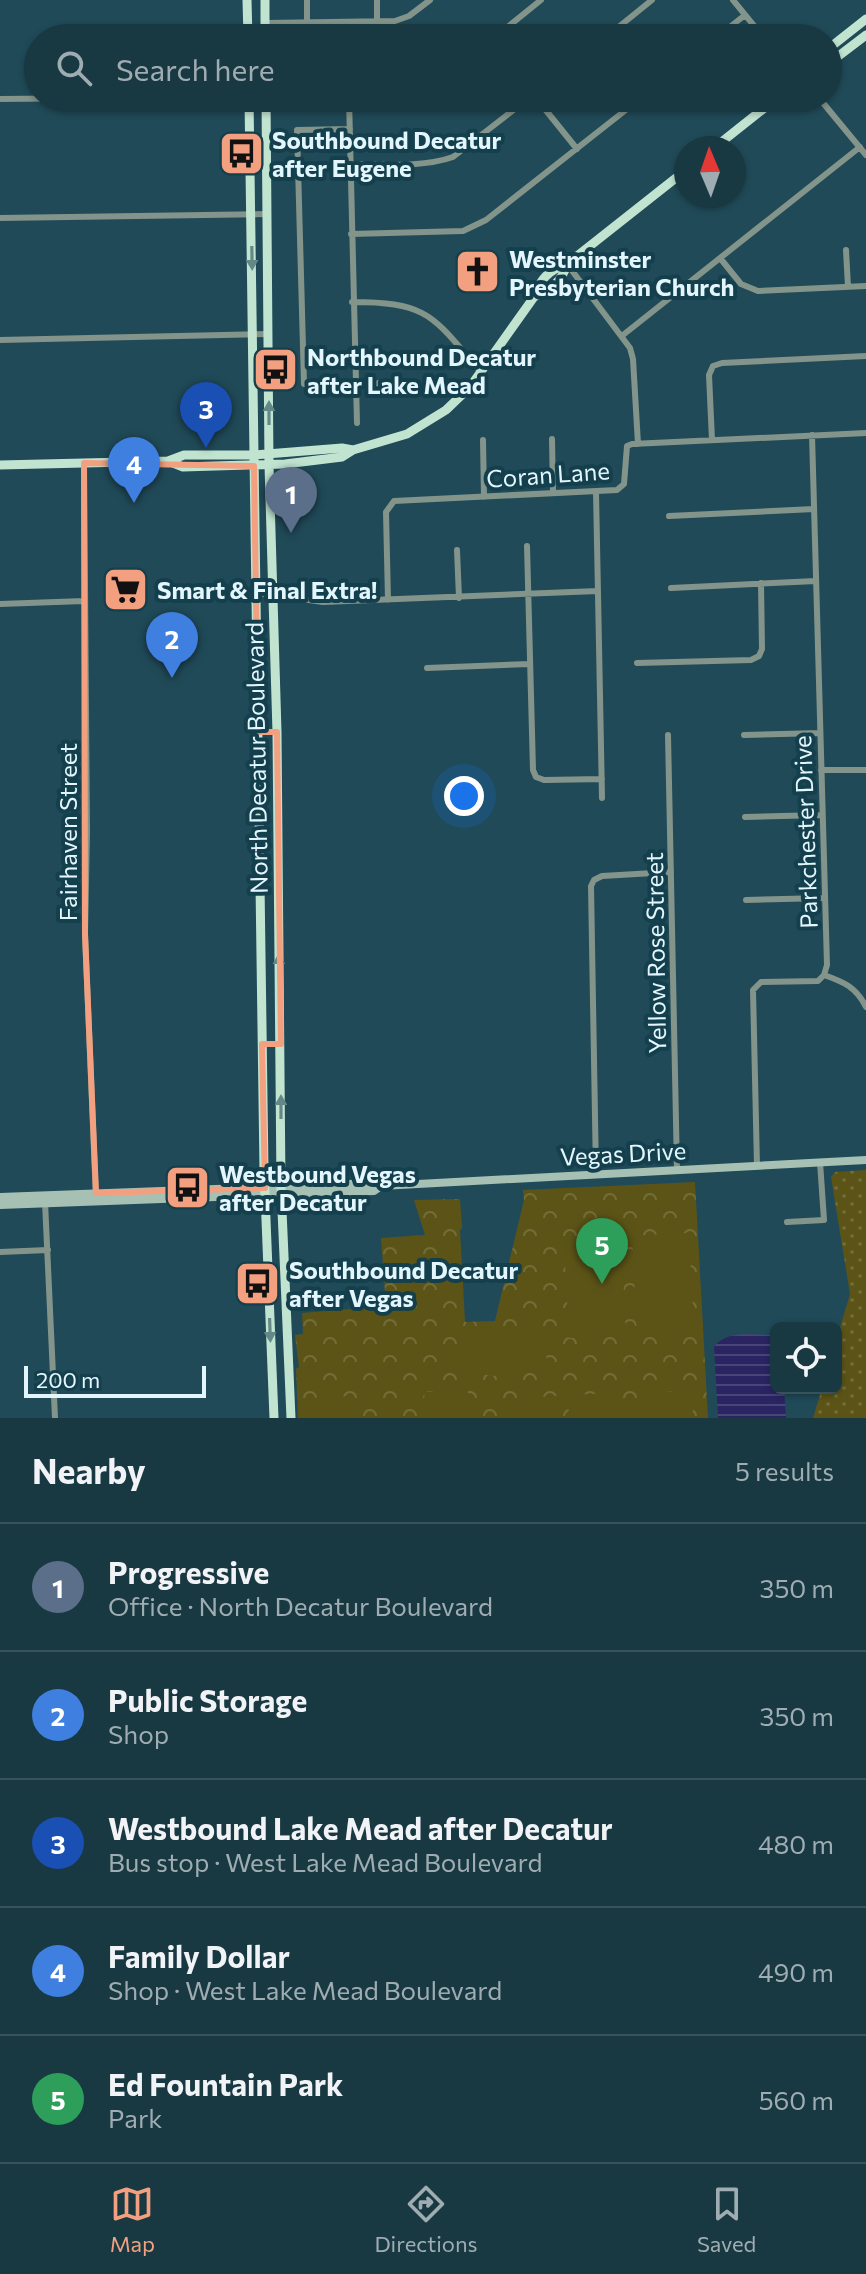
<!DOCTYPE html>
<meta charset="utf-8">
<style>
:root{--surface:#183842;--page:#25434d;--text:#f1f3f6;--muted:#9facb2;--line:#36525b;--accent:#f2a07f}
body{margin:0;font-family:Commissioner,sans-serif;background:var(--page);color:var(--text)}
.controls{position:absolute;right:24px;bottom:24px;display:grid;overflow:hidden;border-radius:12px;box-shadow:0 2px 6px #0004}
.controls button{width:72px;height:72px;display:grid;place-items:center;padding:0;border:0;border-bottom:2px solid var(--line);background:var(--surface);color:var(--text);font:40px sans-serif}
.compass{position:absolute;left:674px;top:136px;width:72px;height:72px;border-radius:50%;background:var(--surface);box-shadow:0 2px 6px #0004;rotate:358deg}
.scale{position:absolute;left:24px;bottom:20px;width:182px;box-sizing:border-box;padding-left:8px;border:4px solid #e4f6fd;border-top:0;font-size:22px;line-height:28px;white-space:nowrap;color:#e4f6fd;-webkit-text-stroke:6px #143f4d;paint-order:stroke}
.you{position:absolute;left:464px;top:796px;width:28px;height:28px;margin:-20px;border:6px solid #fff;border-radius:50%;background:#1a73e8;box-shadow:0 0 0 12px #1a73e833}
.badge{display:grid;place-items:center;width:52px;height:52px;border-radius:50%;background:var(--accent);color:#fff;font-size:26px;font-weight:700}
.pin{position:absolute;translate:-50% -66px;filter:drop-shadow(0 2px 4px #0008)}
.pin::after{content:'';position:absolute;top:42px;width:28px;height:24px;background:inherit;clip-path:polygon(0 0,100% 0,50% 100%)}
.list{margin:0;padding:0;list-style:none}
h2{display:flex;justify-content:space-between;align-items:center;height:104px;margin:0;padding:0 32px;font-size:34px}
h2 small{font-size:26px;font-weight:400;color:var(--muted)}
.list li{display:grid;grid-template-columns:52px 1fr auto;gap:24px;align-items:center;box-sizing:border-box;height:128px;padding:0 32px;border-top:2px solid var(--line)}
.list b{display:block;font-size:30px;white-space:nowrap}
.list p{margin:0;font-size:26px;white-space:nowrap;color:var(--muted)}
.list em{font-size:26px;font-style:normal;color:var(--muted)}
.icon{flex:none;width:44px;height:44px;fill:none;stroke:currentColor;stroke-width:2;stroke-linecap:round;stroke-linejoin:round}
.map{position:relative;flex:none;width:866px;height:1418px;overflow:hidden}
.search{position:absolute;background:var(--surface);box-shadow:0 2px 6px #0004;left:24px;right:24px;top:24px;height:88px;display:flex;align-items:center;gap:20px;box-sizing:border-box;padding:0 28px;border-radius:44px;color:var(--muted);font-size:30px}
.sheet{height:744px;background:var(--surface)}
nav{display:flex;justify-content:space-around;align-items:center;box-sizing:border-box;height:112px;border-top:2px solid var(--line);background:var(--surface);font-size:22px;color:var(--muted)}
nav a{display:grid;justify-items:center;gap:4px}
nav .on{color:var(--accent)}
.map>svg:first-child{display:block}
.grass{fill:url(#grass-dots)}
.park{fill:url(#park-crowns)}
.garden{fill:#5c5417}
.water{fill:url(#water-rules)}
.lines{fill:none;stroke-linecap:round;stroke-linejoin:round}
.street{stroke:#83948b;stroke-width:6}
.secondary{stroke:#a6c1b3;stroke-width:8}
.primary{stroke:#c1e4d1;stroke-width:9}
.oneway{fill:#628988}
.marked{fill:none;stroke:#f2a07f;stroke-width:6;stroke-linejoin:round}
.labels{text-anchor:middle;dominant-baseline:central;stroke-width:8;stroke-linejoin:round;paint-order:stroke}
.poi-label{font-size:24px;font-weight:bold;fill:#e4f6fd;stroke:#143f4d;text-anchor:start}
.street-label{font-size:24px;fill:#e4f6fd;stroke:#143f4d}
</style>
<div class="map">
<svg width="866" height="1418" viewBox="0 0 866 1418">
<defs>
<pattern id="grass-dots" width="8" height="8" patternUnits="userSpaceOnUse" patternTransform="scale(2)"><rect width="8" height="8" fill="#5c5417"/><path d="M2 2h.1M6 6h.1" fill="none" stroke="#736d3a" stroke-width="1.8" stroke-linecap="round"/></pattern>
<pattern id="park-crowns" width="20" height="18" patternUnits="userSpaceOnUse" patternTransform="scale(2)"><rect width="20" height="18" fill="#5c5417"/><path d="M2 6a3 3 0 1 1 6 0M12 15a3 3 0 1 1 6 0" fill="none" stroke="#736d3a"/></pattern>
<pattern id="water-rules" width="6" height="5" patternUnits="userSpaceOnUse" patternTransform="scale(2)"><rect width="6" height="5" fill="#2a2562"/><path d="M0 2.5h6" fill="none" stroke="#494579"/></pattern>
</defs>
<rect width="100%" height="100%" fill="#204a58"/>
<!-- grass -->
<path class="grass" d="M866 1170V1418H813L822 1388H836V1341L850 1294 831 1177 835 1172Z"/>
<!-- park -->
<path class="park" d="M695 1182 708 1418H298L296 1369 299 1367 295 1335 303 1334 302 1313 386 1306 381 1238 425 1235 414 1200 460 1199 462 1228 460 1230 465 1322 495 1321 524 1200 523 1190Z"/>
<!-- garden -->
<path class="garden" d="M689 1233 694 1331 637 1334 632 1236Z
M621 1237 626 1335 569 1338 564 1240Z
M545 1333 547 1371 492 1376 457 1369V1338L459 1336Z
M468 1390 469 1418H426L424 1392Z
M692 1391 693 1418H642L641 1392Z
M617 1393 618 1418H569L568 1395Z
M353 1396 354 1418H310L309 1398Z
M557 1396 559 1418H509L508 1399Z"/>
<!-- water -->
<path class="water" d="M771 1335 776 1337V1388H784L786 1418H718L714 1347C726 1330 752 1335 771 1335Z"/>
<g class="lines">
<!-- street -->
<path class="street" d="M307 0V38
M377 0V21
M733 0 764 38
M265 23 395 21 409 16 430 0
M494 38 541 0
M605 38 652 0
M716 38 745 15
M349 98 357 423
M536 98 577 149
M819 98 866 155
M0 99 105 98
M350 129 297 130 304 384 403 383
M350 164C384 164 421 168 453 157L529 98
M0 218 268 214
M351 234 463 231 486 220 641 98
M846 250 848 287
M720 258 741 284 758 291 866 286
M567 264 630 348 633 359 638 444
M352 302C430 302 433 317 481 372
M623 335 860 147
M0 340 268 334
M552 439 553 493
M483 440 484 497
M712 440 709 375 713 366 722 363 866 356
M84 463 87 832 85 934 96 1198
M596 492 602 798
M669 516 814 509
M527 546 533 770 536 777 544 780 602 779
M457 550 459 598
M671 588 816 581
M258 593 323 602 598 591
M388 600 386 512 394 501 617 490 624 484 627 446 632 444 866 433
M0 604 84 601
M637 663 751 660 759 656 762 649 761 583
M427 668 530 664
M668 735 677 1170
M744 735 820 733
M821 770H866
M745 817 822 815
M746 900 825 898
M824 975C844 982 856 987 866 1007
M757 1166 753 990 761 982 818 981 824 975 827 965 812 435
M596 1174 591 886 594 880 602 876 671 872
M45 1202 55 1418
M787 1222 824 1220 820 1162
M0 1252 48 1250"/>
<!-- secondary -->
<path class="secondary" d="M0 1197 375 1183 381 1186 866 1160
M0 1205 374 1191 381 1186"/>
<!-- primary -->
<path class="primary" d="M247 0 248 38
M265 0V38
M828 49 866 19
M828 64 866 35
M249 98 264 1170 274 1418
M266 98 269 465 277 732 281 1187 291 1418
M714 148 777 98
M534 297C550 290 562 282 567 264
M168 461 183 467 285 464 342 457 353 450 407 434 446 410 470 387 534 297C540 279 549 270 567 264L686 170
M0 465 168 461 184 455H253L342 448 353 450"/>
</g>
<!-- one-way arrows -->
<defs><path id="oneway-solid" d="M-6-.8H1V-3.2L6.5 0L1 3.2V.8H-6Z" transform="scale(2)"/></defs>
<g class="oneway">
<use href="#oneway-solid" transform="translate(252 258) rotate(89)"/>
<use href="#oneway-solid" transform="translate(269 413) rotate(-90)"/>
<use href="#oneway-solid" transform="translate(279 966) rotate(-91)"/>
<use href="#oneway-solid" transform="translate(281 1107) rotate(-90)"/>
<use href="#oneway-solid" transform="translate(270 1330) rotate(88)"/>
</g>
<!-- marked area -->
<path class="marked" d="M84 463 254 466 258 732H277L281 1044H262L265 1188 96 1193 85 934Z"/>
<!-- icons -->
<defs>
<symbol id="bus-square" viewBox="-11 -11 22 22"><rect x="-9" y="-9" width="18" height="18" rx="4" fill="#f2a07f" stroke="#143f4d"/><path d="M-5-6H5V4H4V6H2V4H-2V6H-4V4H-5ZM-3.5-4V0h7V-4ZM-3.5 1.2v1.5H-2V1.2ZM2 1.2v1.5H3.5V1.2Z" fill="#111"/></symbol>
<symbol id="church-square" viewBox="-11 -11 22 22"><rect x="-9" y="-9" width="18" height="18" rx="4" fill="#f2a07f" stroke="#143f4d"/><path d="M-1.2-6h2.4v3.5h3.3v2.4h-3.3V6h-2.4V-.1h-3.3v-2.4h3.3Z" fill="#111"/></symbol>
<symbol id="supermarket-square" viewBox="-11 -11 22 22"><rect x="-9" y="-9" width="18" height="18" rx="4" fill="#f2a07f" stroke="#143f4d"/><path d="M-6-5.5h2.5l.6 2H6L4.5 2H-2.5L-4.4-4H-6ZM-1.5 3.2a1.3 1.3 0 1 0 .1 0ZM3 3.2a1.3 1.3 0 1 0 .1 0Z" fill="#111"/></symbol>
</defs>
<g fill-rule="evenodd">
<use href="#bus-square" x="216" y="128" width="51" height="51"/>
<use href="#church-square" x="452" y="246" width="51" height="51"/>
<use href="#bus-square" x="250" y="344" width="51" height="51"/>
<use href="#supermarket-square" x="100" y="564" width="51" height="51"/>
<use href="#bus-square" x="162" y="1162" width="51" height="51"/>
<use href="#bus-square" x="232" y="1258" width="51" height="51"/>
</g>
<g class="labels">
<!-- poi labels -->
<g class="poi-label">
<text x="272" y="139">Southbound Decatur<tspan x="272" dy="28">after Eugene</tspan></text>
<text x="509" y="258">Westminster<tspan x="509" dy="28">Presbyterian Church</tspan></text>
<text x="307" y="356">Northbound Decatur<tspan x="307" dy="28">after Lake Mead</tspan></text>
<text x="157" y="589">Smart &amp; Final Extra!</text>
<text x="219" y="1173">Westbound Vegas<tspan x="219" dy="28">after Decatur</tspan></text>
<text x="289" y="1269">Southbound Decatur<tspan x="289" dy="28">after Vegas</tspan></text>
</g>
<!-- street labels -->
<g class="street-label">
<text transform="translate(548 474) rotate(-4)">Coran Lane</text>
<text transform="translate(256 758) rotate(-91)">North Decatur Boulevard</text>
<text transform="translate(67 832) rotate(-90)">Fairhaven Street</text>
<text transform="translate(805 832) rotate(-92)">Parkchester Drive</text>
<text transform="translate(655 953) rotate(-91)">Yellow Rose Street</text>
<text transform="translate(623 1153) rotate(-3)">Vegas Drive</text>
</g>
</g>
</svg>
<div class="controls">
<button><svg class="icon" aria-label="locate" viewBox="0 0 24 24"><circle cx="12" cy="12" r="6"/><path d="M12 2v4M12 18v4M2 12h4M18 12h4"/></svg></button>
</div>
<svg class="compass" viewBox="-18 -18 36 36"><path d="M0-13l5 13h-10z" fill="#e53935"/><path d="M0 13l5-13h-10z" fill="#9facb2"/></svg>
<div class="scale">200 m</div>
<div class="you"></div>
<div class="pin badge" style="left:291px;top:533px;background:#5c6f8a">1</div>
<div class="pin badge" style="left:172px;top:678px;background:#3f7fe0">2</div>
<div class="pin badge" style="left:206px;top:448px;background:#1a4fb4">3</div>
<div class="pin badge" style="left:134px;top:503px;background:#3f7fe0">4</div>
<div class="pin badge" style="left:602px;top:1284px;background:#2e9e5b">5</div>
<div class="search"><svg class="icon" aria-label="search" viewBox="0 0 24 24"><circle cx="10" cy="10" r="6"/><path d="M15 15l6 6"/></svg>Search here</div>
</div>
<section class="sheet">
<h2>Nearby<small>5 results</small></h2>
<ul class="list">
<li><span class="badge" style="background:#5c6f8a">1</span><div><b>Progressive</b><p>Office · North Decatur Boulevard</p></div><em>350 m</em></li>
<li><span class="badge" style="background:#3f7fe0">2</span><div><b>Public Storage</b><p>Shop</p></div><em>350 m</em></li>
<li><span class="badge" style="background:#1a4fb4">3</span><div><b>Westbound Lake Mead after Decatur</b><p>Bus stop · West Lake Mead Boulevard</p></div><em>480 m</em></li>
<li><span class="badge" style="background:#3f7fe0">4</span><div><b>Family Dollar</b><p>Shop · West Lake Mead Boulevard</p></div><em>490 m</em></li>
<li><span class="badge" style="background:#2e9e5b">5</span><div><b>Ed Fountain Park</b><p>Park</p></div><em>560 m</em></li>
</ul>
</section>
<nav>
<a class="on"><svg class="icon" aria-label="map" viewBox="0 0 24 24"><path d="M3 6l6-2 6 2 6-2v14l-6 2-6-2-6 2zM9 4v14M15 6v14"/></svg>Map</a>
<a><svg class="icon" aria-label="directions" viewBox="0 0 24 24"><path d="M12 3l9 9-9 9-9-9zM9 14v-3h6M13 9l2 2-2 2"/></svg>Directions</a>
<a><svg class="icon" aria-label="saved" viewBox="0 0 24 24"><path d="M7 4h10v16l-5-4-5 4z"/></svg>Saved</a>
</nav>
